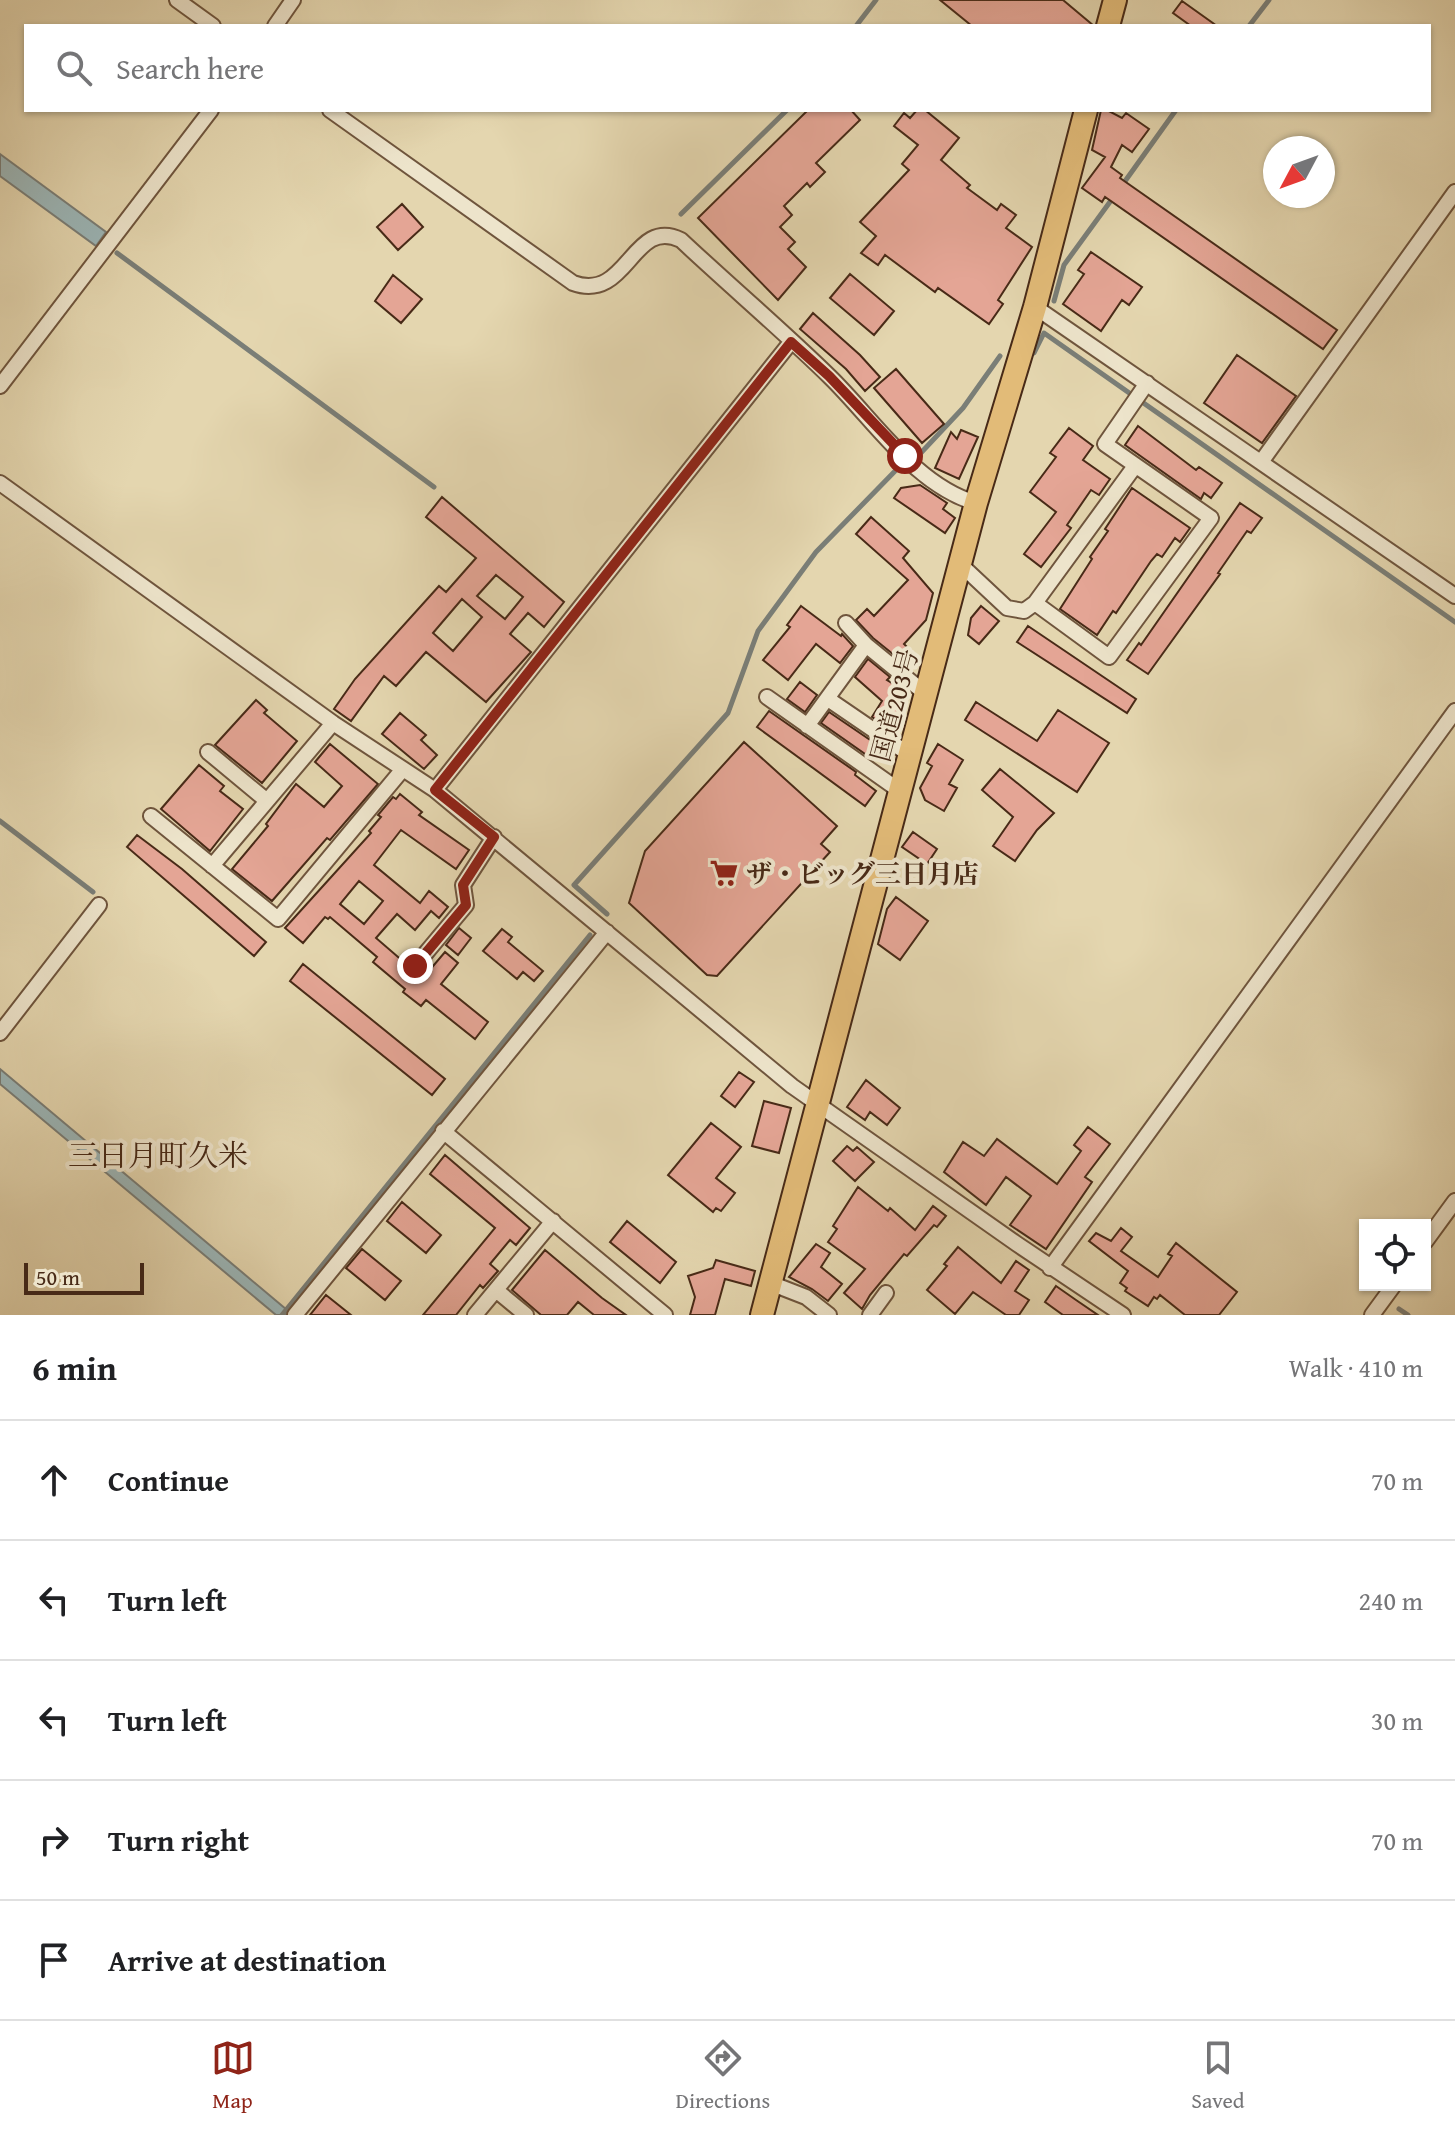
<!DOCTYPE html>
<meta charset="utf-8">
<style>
:root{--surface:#fff;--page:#f2f2f2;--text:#202124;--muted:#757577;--line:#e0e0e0;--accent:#8f2418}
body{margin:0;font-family:"Gentium Book Plus","Noto Serif JP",serif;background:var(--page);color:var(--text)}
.controls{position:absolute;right:24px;bottom:24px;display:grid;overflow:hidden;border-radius:0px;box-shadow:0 2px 6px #0004}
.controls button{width:72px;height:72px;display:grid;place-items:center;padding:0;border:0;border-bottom:2px solid var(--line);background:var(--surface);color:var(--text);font:40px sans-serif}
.compass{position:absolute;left:1263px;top:136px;width:72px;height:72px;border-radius:50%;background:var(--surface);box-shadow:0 2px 6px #0004;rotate:229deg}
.scale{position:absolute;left:24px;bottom:20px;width:120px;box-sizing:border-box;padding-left:8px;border:4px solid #482a17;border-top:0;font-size:22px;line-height:28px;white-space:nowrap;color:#482a17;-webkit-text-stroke:6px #ede4cb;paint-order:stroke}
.stop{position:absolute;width:24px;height:24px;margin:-18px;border:6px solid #8f2418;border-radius:50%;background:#fff}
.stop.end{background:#8f2418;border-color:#fff;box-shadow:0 2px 8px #0008}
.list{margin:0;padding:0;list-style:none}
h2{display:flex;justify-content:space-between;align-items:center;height:104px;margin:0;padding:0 32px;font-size:34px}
h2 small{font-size:26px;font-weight:400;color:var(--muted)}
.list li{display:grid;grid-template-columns:52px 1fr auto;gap:24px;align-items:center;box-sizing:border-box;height:120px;padding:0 32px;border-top:2px solid var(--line)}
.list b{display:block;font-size:30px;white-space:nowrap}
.list em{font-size:26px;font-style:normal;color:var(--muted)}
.icon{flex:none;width:44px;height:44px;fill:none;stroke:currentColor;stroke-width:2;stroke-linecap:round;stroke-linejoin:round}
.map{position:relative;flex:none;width:1455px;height:1315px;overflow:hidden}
.search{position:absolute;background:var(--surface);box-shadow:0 2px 6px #0004;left:24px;right:24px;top:24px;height:88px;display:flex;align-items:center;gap:20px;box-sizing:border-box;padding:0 28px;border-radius:0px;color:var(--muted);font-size:30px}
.sheet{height:704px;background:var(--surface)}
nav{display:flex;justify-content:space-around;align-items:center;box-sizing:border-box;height:112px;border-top:2px solid var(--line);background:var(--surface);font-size:22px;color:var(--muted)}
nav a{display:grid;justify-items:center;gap:4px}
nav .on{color:var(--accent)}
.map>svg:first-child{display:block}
.water{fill:#9cb6b7;stroke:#7a7e77;stroke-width:2}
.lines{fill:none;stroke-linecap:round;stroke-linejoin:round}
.stream{stroke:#7a7e77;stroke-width:5}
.building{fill:#e4a595;stroke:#482a17;stroke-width:2;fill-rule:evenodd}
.minor-casing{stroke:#6f553d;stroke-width:18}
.trunk-casing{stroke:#482a17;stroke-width:26}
.minor{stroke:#ede4cb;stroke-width:14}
.trunk{stroke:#e2bb78;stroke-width:22}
.route{stroke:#8f2418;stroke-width:10}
.labels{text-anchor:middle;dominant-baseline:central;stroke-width:8;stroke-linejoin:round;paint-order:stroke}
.street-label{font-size:26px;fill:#482a17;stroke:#ede4cb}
.poi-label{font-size:26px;font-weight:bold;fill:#482a17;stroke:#ede4cb;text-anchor:start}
.quarter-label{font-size:30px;fill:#482a17;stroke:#ede4cb}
</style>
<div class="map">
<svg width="1455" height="1315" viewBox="0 0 1455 1315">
<rect width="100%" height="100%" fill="#e4d6af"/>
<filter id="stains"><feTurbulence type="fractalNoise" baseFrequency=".0025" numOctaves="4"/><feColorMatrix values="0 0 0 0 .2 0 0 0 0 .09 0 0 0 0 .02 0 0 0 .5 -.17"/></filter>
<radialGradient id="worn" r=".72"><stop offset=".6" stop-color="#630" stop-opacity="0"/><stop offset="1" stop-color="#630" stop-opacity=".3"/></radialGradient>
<!-- water -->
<path class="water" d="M0 154 106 232 96 246 0 176Z
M0 1069 293 1315H276L0 1084Z"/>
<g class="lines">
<!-- stream -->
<path class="stream" d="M856 26 876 0
M1249 26 1269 0
M1123 184 1176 110
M681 214 787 110
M117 253 434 487
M1054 301 1064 265 1115 195
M1034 353 1044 333 1455 622
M0 821 93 892
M607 914 574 885 728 713 758 631 816 552 900 466 918 456 963 408 1000 356
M1399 1309 1408 1315
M282 1315 590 935"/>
</g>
<!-- building -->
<path class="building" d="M940 0H1063L1094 26H972Z
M1182 1 1217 26H1191L1173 13Z
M808 110H851L860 120 816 163 825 172 810 187 807 183 784 206 792 215 780 227 795 242 788 249 806 267 778 300 698 218Z
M917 110H925L959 138 941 160 970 185 967 188 997 210 1001 204 1016 215 1006 228 1032 247 998 300 1003 304 989 324 938 288 935 292 885 255 878 265 861 253 876 236 860 222 909 170 902 164 918 145 894 126 904 113 910 118Z
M1101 110H1107L1122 118 1126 113 1149 129 1132 152 1122 145 1111 167 1122 175 1120 178 1337 330 1323 349 1105 197 1102 202 1082 188 1105 157 1092 150Z
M402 204 423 227 398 250 377 227Z
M1091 252 1142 287 1129 305 1122 300 1101 331 1063 304 1084 274 1078 270Z
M850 274 894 311 874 335 830 298Z
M393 275 422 299 401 323 375 301Z
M813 313 860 355 880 377 865 391 846 369 800 329Z
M1237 355 1296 396 1262 443 1204 403Z
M896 369 944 424 922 443 874 388Z
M1138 426 1196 470 1199 467 1222 483 1211 498 1204 493 1201 499 1125 445Z
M1069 428 1093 446 1083 460 1110 479 1099 495 1091 490 1067 525 1071 528 1041 567 1024 554 1056 512 1030 492 1056 457 1050 453Z
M961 430 978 437 959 479 935 468 951 432 957 439Z
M920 485 947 503 943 509 955 518 945 533 894 498 901 488Z
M1132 488 1190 528 1180 542 1175 538 1162 557 1157 554 1151 561 1116 613 1113 611 1097 635 1060 609 1092 559 1090 557 1108 531 1105 529Z
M442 497 564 602 544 627 528 613 510 634 531 652 486 702 426 652 396 686 384 676 351 721 334 709 355 679 439 586 446 592 476 558 426 517ZM496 575 523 597 505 619 477 596ZM462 599 482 617 453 651 433 633Z
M1240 503 1262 518 1251 533 1247 531 1218 573 1220 574 1148 674 1127 660 1139 643 1141 645Z
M871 517 909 551 903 558 933 593 926 620 904 644 913 653 904 663 873 638 856 620 867 609 874 616 908 580 856 534Z
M801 606 841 636 842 634 853 646 840 663 816 644 788 680 763 660 790 627 787 625Z
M981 606 999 621 979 644 968 635 971 618Z
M1028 626 1136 699 1127 713 1017 642Z
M868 659 890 677 887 680 908 693 889 728 872 717 882 701 855 677Z
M800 682 817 695 805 712 787 699Z
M256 700 267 710 264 713 297 741 262 783 215 745Z
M976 702 1037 741 1058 710 1109 743 1077 792 965 720Z
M769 711 856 772 855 775 876 791 865 806 757 727Z
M829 712 876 744 868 756 821 723Z
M400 713 426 735 421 740 437 755 424 769 382 734Z
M744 742 837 826 821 844 830 852 717 976 707 975 629 903 645 851Z
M330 744 378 784 330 840 327 838 272 901 232 869 268 826 266 824 296 784 324 807 342 786 315 762Z
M938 744 963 760 949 784 957 788 944 811 925 800 920 788 932 766 927 763Z
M199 765 224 786 220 791 243 809 210 851 161 809Z
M1000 769 1054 813 1037 830 1015 861 993 846 1013 817 982 790Z
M400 794 422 812 419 815 469 850 456 869 401 830 374 865 420 903 429 891 448 907 439 918 431 911 415 930 397 914 376 938 405 963 406 970 413 976 419 975 423 978 445 952 458 963 441 984 488 1022 475 1039 426 1000 421 1006 403 992 405 989 373 962 377 957 330 917 328 919 325 917 303 943 285 928 371 833 369 831 381 817 378 815 393 797 396 799ZM359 881 383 901 364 924 340 904Z
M913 832 937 849 927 864 902 847Z
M137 835 182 869 266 942 254 956 127 847Z
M896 897 928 921 900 960 878 944 887 909Z
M459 928 471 938 458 955 446 945Z
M502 929 512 937 508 942 543 971 534 981 523 972 517 979 483 951Z
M303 964 445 1079 432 1095 290 981Z
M739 1072 754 1082 735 1107 721 1096Z
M866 1080 900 1108 887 1125 870 1112 865 1120 847 1107Z
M764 1101 791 1108 779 1153 752 1146Z
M711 1123 741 1147 716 1178 735 1193 721 1211 716 1208 713 1212 668 1175Z
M1088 1127 1110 1144 1085 1177 1092 1182 1046 1249 1010 1225 1031 1196 1006 1177 986 1205 944 1172 963 1142 984 1156 997 1139 1057 1184 1081 1151 1074 1145Z
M847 1146 853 1151 857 1147 874 1162 855 1181 833 1161Z
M445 1155 530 1228 516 1245 510 1240 490 1264 498 1271 483 1288 480 1285 456 1315H423L495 1228 430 1174Z
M858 1187 888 1211 890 1208 915 1230 933 1206 946 1216 937 1227 934 1225 907 1256 904 1254 870 1295 862 1309 844 1293 865 1269 828 1242 837 1229 833 1226Z
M402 1202 441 1235 426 1253 387 1221Z
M627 1221 676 1262 660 1283 610 1242Z
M1121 1228 1132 1237 1121 1251 1158 1277 1172 1256 1168 1254 1176 1243 1237 1292 1219 1315H1185L1160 1295 1157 1299 1154 1297 1148 1306 1125 1291 1127 1288 1120 1283 1128 1271 1089 1241 1096 1233 1111 1241Z
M816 1244 830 1253 821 1267 842 1284 828 1301 812 1289 789 1277Z
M958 1247 1001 1283 1016 1261 1029 1270 1015 1291 1029 1300 1019 1315H1006L973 1292 955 1314 927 1290 947 1266 944 1264Z
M362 1249 401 1281 385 1300 346 1268Z
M545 1250 602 1298 626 1315H594L578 1302 567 1315H541L512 1290Z
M716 1260 755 1271 751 1286 725 1279 715 1315H690L695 1297 688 1276 713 1268Z
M1056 1286 1076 1300 1098 1315H1063L1045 1302Z
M326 1295 351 1315H310Z"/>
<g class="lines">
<defs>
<path id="minor" d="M177 0 213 26
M275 26 293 0
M330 110 573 283C628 303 632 216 681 240 730 286 782 330 830 377 874 420 915 485 976 503
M1035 307 1455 596
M0 386 211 110
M1261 462 1455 192
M0 483 333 723 435 790 792 1086 1017 1244 1123 1315
M960 564 1007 608 1024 611 1035 603 1135 466
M1035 603 1109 657 1211 518 1105 444 1147 383
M846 623 866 645 926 694
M767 697 900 791
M828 699 910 755
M807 726 866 645
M208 752 267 801
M435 790 791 342
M151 816 278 919 403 769
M212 866 333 723
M415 966 466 905 463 885 494 837
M0 1033 99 905
M443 1131 665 1315
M1425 1242 1455 1201
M1050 1268 1455 711
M770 1283 806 1297 829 1315
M496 1290 526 1315
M295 1315 607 932
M475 1315 553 1221
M870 1315 886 1293
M1372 1315 1394 1285"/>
<path id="trunk" d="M1108 26 1115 0
M762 1315 976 503 1035 307 1086 110"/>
</defs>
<!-- minor casing -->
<use href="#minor" class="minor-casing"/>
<!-- trunk casing -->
<use href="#trunk" class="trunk-casing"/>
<!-- minor -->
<use href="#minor" class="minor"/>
<!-- trunk -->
<use href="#trunk" class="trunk"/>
</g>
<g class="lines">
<!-- route -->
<path class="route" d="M415 966 466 905 463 885 494 837 435 790 791 342 829 376 905 456"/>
</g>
<!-- icons -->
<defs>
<symbol id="supermarket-bare" viewBox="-9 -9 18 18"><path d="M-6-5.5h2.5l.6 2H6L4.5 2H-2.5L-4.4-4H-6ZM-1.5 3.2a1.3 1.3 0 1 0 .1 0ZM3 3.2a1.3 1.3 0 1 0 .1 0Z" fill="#8f2418" stroke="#ede4cb" stroke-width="2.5" paint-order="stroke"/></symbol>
</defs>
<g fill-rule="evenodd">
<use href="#supermarket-bare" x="704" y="853" width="40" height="40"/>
</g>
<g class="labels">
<!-- street labels -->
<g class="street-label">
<text transform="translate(894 705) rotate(-75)">国道203号</text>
</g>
<!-- poi labels -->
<g class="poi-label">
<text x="746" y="873">ザ・ビッグ三日月店</text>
</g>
<!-- quarter labels -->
<g class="quarter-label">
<text x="158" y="1155">三日月町久米</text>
</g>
</g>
<rect width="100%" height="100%" filter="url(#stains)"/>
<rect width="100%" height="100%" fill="url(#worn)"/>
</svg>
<div class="controls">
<button><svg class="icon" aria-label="locate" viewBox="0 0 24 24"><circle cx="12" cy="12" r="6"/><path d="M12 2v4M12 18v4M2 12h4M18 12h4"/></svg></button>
</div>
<svg class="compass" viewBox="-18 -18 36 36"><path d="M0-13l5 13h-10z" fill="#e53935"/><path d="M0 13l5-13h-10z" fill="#757577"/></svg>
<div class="scale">50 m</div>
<div class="stop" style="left:905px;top:456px"></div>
<div class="stop end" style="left:415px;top:966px"></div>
<div class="search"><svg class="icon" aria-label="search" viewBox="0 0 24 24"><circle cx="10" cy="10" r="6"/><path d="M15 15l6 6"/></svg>Search here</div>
</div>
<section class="sheet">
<h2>6 min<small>Walk · 410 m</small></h2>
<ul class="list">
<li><svg class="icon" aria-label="ahead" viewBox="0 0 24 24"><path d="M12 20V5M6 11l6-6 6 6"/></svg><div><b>Continue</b></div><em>70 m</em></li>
<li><svg class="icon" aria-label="left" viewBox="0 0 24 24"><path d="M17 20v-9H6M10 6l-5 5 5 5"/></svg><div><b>Turn left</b></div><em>240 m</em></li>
<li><svg class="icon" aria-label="left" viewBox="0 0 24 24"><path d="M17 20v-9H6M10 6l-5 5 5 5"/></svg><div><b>Turn left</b></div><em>30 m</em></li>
<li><svg class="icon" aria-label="right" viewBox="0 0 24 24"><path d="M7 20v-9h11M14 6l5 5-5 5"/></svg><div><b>Turn right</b></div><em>70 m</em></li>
<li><svg class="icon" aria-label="arrive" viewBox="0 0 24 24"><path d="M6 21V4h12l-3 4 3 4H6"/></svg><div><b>Arrive at destination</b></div></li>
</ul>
</section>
<nav>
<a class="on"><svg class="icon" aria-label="map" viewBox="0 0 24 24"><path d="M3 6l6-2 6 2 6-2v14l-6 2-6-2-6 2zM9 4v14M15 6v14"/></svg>Map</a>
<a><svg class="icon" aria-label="directions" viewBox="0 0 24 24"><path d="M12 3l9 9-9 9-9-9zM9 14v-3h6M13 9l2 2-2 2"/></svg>Directions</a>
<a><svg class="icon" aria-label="saved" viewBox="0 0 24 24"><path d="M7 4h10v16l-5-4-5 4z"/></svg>Saved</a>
</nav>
